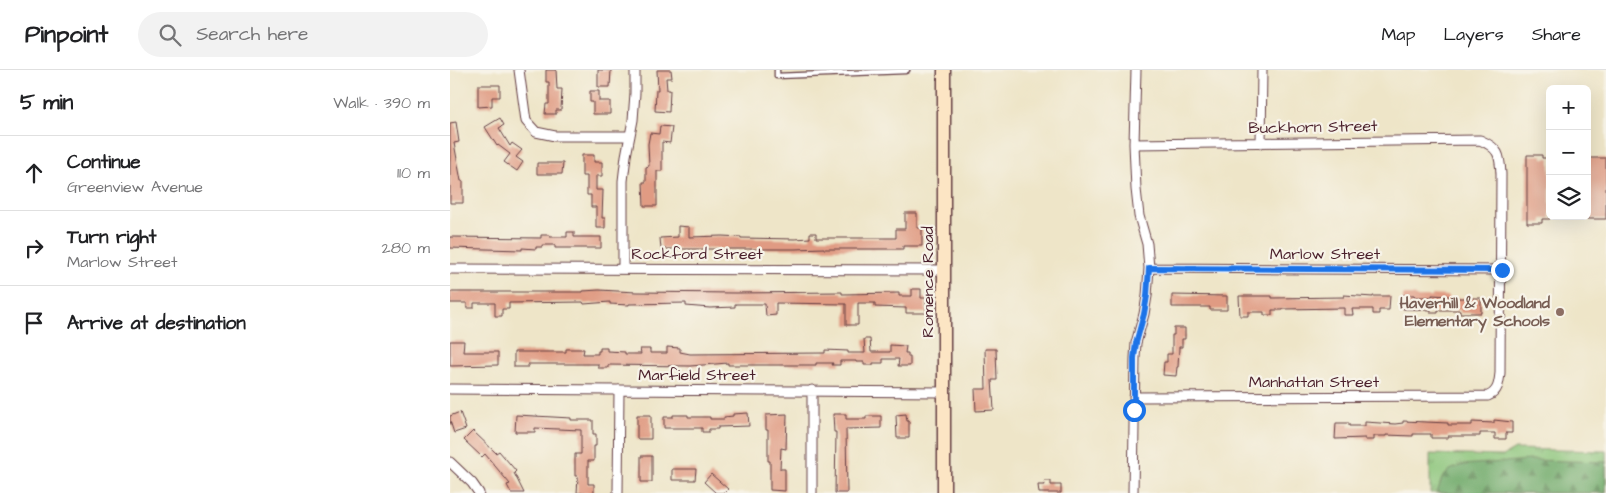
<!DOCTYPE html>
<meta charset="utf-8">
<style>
:root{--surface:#fff;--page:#f2f2f2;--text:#202124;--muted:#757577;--line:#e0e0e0}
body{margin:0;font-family:"Architects Daughter",sans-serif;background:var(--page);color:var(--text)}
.controls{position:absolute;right:15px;top:15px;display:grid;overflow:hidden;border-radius:8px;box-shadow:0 5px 20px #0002}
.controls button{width:45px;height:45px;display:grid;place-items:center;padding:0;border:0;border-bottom:1px solid var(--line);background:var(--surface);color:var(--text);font:25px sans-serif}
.stop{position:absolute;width:15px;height:15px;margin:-11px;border:4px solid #1a73e8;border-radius:50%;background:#fff}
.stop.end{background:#1a73e8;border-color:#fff;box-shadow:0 1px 5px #0008}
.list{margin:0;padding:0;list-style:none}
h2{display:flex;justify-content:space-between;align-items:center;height:65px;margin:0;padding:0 20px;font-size:21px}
h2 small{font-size:16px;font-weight:400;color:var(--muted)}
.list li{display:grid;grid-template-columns:32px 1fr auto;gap:15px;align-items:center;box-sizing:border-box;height:75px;padding:0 20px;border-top:1px solid var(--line)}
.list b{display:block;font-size:19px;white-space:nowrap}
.list p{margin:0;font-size:16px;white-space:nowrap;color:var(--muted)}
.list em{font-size:16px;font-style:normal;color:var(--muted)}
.icon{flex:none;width:28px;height:28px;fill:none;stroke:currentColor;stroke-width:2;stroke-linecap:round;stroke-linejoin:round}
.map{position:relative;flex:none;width:1156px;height:423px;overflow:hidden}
header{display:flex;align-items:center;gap:30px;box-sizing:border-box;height:70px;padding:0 25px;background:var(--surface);border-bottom:1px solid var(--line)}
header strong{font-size:24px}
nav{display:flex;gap:28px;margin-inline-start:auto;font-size:18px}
.search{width:350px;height:45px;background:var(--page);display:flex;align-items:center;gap:12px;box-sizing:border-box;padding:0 18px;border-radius:28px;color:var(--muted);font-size:19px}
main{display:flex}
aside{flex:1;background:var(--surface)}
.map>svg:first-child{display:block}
.grass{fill:url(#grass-tufts);stroke:#6a7252}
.forest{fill:url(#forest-firs);stroke:#5d644a}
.building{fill:#e09b83}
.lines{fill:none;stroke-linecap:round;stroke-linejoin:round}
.lane-casing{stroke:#633d43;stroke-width:7}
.street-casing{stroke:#633d43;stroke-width:11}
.secondary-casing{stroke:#633d43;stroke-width:15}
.lane{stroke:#fff;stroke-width:4.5}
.street{stroke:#fff;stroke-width:9}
.secondary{stroke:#fce5c4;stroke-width:12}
.route{stroke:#1a73e8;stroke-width:6}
.education-dot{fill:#8d6e63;stroke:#f7f3e8;stroke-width:2}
.labels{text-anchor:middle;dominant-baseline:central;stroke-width:4.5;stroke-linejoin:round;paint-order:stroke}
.street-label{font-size:16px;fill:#4a1f2b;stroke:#f7f3e8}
.education-label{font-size:16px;font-weight:bold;fill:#785e54;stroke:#f7f3e8;text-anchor:end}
</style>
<header>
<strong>Pinpoint</strong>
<div class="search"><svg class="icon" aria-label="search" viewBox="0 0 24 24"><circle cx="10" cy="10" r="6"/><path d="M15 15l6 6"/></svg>Search here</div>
<nav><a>Map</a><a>Layers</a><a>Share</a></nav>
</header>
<main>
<aside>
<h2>5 min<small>Walk · 390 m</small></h2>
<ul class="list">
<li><svg class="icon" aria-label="ahead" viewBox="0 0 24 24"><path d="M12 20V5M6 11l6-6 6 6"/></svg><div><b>Continue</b><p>Greenview Avenue</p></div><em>110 m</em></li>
<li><svg class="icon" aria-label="right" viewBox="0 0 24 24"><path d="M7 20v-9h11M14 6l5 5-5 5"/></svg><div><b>Turn right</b><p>Marlow Street</p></div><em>280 m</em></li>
<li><svg class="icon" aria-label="arrive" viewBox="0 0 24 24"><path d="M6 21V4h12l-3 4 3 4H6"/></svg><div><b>Arrive at destination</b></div></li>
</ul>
</aside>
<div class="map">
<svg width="1156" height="423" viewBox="0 0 1156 423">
<defs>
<pattern id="grass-tufts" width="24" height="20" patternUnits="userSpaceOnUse" patternTransform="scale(1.25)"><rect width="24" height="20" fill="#8bc57a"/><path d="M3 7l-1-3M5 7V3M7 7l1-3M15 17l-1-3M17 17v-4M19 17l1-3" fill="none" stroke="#749f64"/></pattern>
<pattern id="forest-firs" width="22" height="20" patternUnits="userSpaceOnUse" patternTransform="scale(1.25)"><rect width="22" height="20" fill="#70aa6a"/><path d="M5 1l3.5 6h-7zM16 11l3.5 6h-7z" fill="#5e8a57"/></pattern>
</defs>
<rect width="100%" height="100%" fill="#f7f3e8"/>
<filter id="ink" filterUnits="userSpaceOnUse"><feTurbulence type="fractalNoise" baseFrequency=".02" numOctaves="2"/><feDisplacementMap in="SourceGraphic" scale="10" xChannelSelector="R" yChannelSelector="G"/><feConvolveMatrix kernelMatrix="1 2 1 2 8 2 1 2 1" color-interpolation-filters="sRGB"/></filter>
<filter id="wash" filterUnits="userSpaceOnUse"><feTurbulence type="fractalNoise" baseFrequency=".0096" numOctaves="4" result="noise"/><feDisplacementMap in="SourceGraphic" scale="20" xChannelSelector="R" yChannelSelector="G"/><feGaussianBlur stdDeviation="1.12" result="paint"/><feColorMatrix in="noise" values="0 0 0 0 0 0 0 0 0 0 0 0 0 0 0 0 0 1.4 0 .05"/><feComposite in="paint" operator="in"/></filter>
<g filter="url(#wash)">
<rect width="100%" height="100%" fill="#eee5c8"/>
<!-- grass -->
<path class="grass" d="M1065 379 1156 381V423H980V384L1053 386Z"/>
<!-- forest -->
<path class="forest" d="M1080 390 1156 392V423H987L992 408 1000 400 1012 395Z"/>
<g id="blocks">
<!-- building -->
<path class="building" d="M96 0H106L107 19H112L111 40H106V44H95L96 34H99V12H96Z
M148 0H161L160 17H148Z
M207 0H221L222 8H216L217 20H220L219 42 205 41 206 20H208Z
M28 15H50V27H42V36L28 37Z
M140 21H149V31H160V44H143V32H140Z
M50 48 54 55 49 58 60 76 62 73 72 80 66 87 73 92 67 101 54 92 60 84 48 75 47 76 35 57Z
M6 52 9 72 4 73 11 111H13V133H0V53Z
M210 56 222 57 220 73 212 72V101H207V136H194L193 112H196V97L199 96 198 74 200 63 209 64Z
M132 85H144V92H152V106H146V120H153L152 148H155V158H146V137H141V125H137V106H132Z
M1077 85H1092V88H1100V149H1092V153H1077Z
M1137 88H1156V149H1137Z
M87 93H113L112 104H87Z
M455 143H467V158H472V176H453V179H374V178L345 179H211L210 168 228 167V156L239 157V167L272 166 291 167V168L345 169 360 168V163H366V168H446V159H455Z
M117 162H124V167H151V178H105V175H92V177H86V179L72 178V180L0 178V167L91 168V165H100V167H117Z
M462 219H471V228H476V243H456V238L425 237V233H408V255H396V234L326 233V245L316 246 315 234H285V237L260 238 236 236V233L179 234V235L160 234V232L134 234 133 232 59 233V239H52V246H45V233H24V238H17V233H0V222H133V221L149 220 186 222 285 223 392 222V224L449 223V226H462Z
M722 225 777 226V240H760V237H722Z
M894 225 923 227V226H940L939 240H929V244H923V239H902L903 245H894V238L833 239V240H822V245H814V242H798V246H790L789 226H822V228L894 227Z
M953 225H964L965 227H982V225L999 226V228H1031V243H1010V240H988V243H981V240L953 239Z
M724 258H735V269H732V277H729L728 297H727L726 306 713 305 714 292H717V284H722V265H724Z
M414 269H420L421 282H440V275L456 276 455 283H458V287H460V296H448L449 289H433V293H423V295H414V292H406V291H390V295H382L383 293H366V295H278V293L240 296 158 295V298H148V294H78V297H64V282H116V279H134L133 284H148V281H150V278H157V281L175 282V284H191L190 279H200V283H217V277L230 278V282L240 284 375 283V280L398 281V283H415Z
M0 271H14L13 282H48V295L0 296Z
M535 279H546L547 310H542L544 340 526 341 525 319H536Z
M10 342 16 359 4 363 0 351V346Z
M298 343 299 356 268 357V359H259V362H252V358H214V347H223V345H238V347H260V349H274V347L283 346V344Z
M337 344 336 379 331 378 330 399H335V421L320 420V391H318V360H316V345Z
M383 344H396V349H416V346H431V358L396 359 397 423H385L386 362H384Z
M456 344 457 351H459V368H447L446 345Z
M66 345 121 348V350H143V364H146V376H144V391H138V414H144V423H127L128 406H125V384H131V360L85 358V362H65Z
M187 345H201V369H187Z
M1044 350 1062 352V363H1056V369H1045V363H1030V366H998V368H981V364H963V366L936 365V366H924V370H915V368L885 369 886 353H899V356H915V352L945 354 953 353V351L998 353V355H1022V352L1044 353Z
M23 361 46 383 49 381 66 401 64 403 74 423H61L57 415 60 414 35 384 32 387 14 370Z
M191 386H202V412H191Z
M222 399H246L245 410H222Z
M261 404 278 419 274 423H266L254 412Z
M594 411H601V415H611V423H589L588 415H595Z"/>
</g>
</g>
<g filter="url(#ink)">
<use href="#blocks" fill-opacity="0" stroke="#633d43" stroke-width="1"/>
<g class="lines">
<defs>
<path id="lane" d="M327 0V6L455 1 457 0"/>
<path id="street" d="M69 0 76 51 86 62 105 66H180
M811 73 812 0
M699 198 1052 200
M0 199 494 200
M173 199V111L176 86 183 50 185 23V0
M0 319 494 322
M684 327 1038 326C1048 322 1049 313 1050 303L1051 104C1050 85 1049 78 1030 70L684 74
M0 392 22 413 29 423
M168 423 169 320
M362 423V320
M683 423 685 288 686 273 694 244 697 226 699 198 697 174 689 146 686 119 684 74 686 0"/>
<path id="secondary" d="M494 423V0"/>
</defs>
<!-- lane casing -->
<use href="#lane" class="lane-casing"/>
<!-- street casing -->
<use href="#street" class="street-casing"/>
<!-- secondary casing -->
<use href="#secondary" class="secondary-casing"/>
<!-- lane -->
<use href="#lane" class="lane"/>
<!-- street -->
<use href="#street" class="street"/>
<!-- secondary -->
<use href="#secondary" class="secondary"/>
</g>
</g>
<g class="lines" filter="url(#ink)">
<!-- route -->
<path class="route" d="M684 340V288L686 273 694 244 697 226 699 198 1052 200"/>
</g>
<!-- markers -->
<circle class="education-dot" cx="1110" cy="242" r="5"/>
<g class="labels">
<!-- street labels -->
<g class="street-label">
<text transform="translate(863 57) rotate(-1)">Buckhorn Street</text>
<text x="247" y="184">Rockford Street</text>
<text x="875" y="184">Marlow Street</text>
<text transform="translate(478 212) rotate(-90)">Romence Road</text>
<text x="247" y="305">Marfield Street</text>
<text x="864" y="312">Manhattan Street</text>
</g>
<!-- education labels -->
<g class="education-label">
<text x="1100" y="233">Haverhill &amp; Woodland<tspan x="1100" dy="18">Elementary Schools</tspan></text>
</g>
</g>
</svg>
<div class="controls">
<button>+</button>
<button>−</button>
<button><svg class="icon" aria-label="layers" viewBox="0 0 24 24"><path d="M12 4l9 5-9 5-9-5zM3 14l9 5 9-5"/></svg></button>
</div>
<div class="stop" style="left:684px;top:340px"></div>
<div class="stop end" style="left:1052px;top:200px"></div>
</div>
</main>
